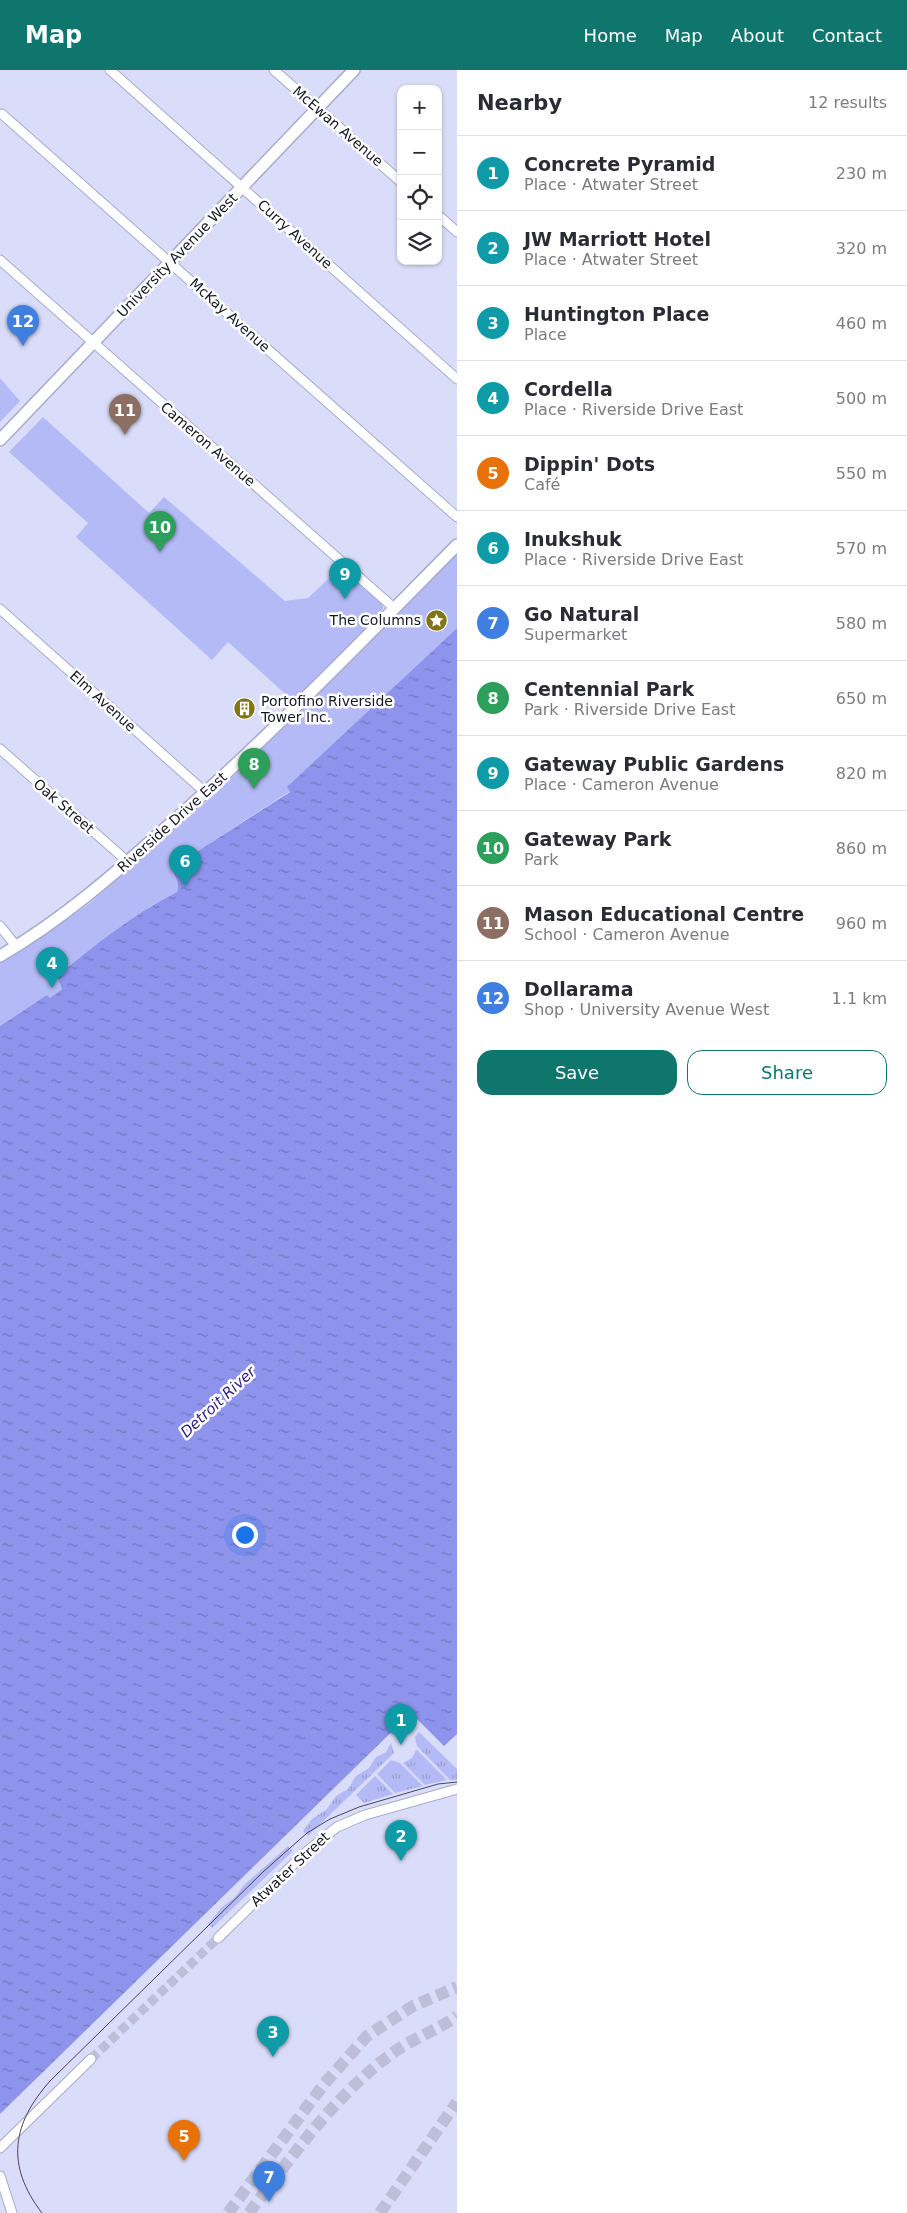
<!DOCTYPE html>
<meta charset="utf-8">
<style>
:root{--surface:#fff;--page:#f2f2f3;--text:#2b2b33;--muted:#7c7c81;--line:#e1e1e2;--accent:#0f766e}
body{margin:0;font-family:"DejaVu Sans",sans-serif;background:var(--page);color:var(--text)}
.controls{position:absolute;right:15px;top:15px;display:grid;overflow:hidden;border-radius:10px;box-shadow:0 1px 4px #0004}
.controls button{width:45px;height:45px;display:grid;place-items:center;padding:0;border:0;border-bottom:1px solid var(--line);background:var(--surface);color:var(--text);font:25px sans-serif}
.you{position:absolute;left:244px;top:1464px;width:18px;height:18px;margin:-12px;border:4px solid #fff;border-radius:50%;background:#1a73e8;box-shadow:0 0 0 8px #1a73e833}
.badge{display:grid;place-items:center;width:32px;height:32px;border-radius:50%;background:var(--accent);color:#fff;font-size:16px;font-weight:700}
.pin{position:absolute;translate:-50% -41px;filter:drop-shadow(0 1px 2px #0008)}
.pin::after{content:'';position:absolute;top:26px;width:18px;height:15px;background:inherit;clip-path:polygon(0 0,100% 0,50% 100%)}
.list{margin:0;padding:0;list-style:none}
h2{display:flex;justify-content:space-between;align-items:center;height:65px;margin:0;padding:0 20px;font-size:21px}
h2 small{font-size:16px;font-weight:400;color:var(--muted)}
.list li{display:grid;grid-template-columns:32px 1fr auto;gap:15px;align-items:center;box-sizing:border-box;height:75px;padding:0 20px;border-top:1px solid var(--line)}
.list b{display:block;font-size:19px;white-space:nowrap}
.list p{margin:0;font-size:16px;white-space:nowrap;color:var(--muted)}
.list em{font-size:16px;font-style:normal;color:var(--muted)}
.actions{display:flex;gap:10px;padding:15px 20px}
.actions a{flex:1;padding:11px 0;border:1px solid var(--accent);border-radius:15px;text-align:center;font-size:18px;color:var(--accent)}
.actions .main{background:var(--accent);color:#fff}
.icon{flex:none;width:28px;height:28px;fill:none;stroke:currentColor;stroke-width:2;stroke-linecap:round;stroke-linejoin:round}
.map{position:relative;flex:none;width:457px;height:2143px;overflow:hidden}
header{display:flex;align-items:center;gap:30px;box-sizing:border-box;height:70px;padding:0 25px;background:var(--accent);color:#fff}
header strong{font-size:24px}
nav{display:flex;gap:28px;margin-inline-start:auto;font-size:18px}
main{display:flex}
aside{flex:1;background:var(--surface)}
.map>svg:first-child{display:block}
.grass{fill:url(#grass-tufts)}
.park{fill:#b4baf5}
.water{fill:url(#water-ripples)}
.lines{fill:none;stroke-linecap:round;stroke-linejoin:round}
.minor-tunnel{stroke:#bdbfd9;stroke-width:9;stroke-dasharray:9 4.5;stroke-linecap:butt}
.highway-tunnel{stroke:#bdbfd9;stroke-width:12;stroke-dasharray:12 6;stroke-linecap:butt}
.minor-casing{stroke:#a7abcc;stroke-width:11}
.major-casing{stroke:#a7abcc;stroke-width:14}
.minor{stroke:#fff;stroke-width:9}
.major{stroke:#fff;stroke-width:11}
.tram{stroke:#454657;stroke-width:1}
.labels{text-anchor:middle;dominant-baseline:central;stroke-width:5;stroke-linejoin:round;paint-order:stroke}
.street-label{font-size:14px;fill:#161724;stroke:#fff}
.poi-label{font-size:14px;fill:#161724;stroke:#fff;text-anchor:end}
.water-label{font-size:15px;font-style:italic;fill:#2e1f85;stroke:#fff}
</style>
<header>
<strong>Map</strong>
<nav><a>Home</a><a>Map</a><a>About</a><a>Contact</a></nav>
</header>
<main>
<div class="map">
<svg width="457" height="2143" viewBox="0 0 457 2143">
<defs>
<pattern id="grass-tufts" width="24" height="20" patternUnits="userSpaceOnUse" patternTransform="scale(1.25)"><rect width="24" height="20" fill="#b4baf5"/><path d="M3 7l-1-3M5 7V3M7 7l1-3M15 17l-1-3M17 17v-4M19 17l1-3" fill="none" stroke="#9a9fd2"/></pattern>
<pattern id="water-ripples" width="26" height="14" patternUnits="userSpaceOnUse" patternTransform="scale(1.25)"><rect width="26" height="14" fill="#8e93ec"/><path d="M2 4q2-2 4 0t4 0M15 11q2-2 4 0t4 0" fill="none" stroke="#7377bf"/></pattern>
</defs>
<rect width="100%" height="100%" fill="#daddf9"/>
<!-- grass -->
<path class="grass" d="M419 1662 457 1699V1710H450L417 1676 415 1667Z
M391 1673 394 1683 308 1766 303 1761 312 1749 327 1739 336 1726 348 1719 356 1706 369 1698 376 1687 386 1682Z
M416 1680H417L447 1710 425 1715 403 1693 412 1688Z
M391 1690 400 1693 423 1716 395 1723 377 1704Z
M375 1706 393 1724 364 1733 356 1725Z
M288 1776 293 1781 212 1858 208 1854 222 1837 234 1828 244 1815Z"/>
<!-- park -->
<path class="park" d="M0 308 20 331 0 352Z
M43 347 149 443 164 427 285 531 308 528 342 496 382 533 383 538 380 544 293 631 228 572 212 590 76 467 88 453 9 382Z
M457 481V558L288 717 290 721 173 797C173 807 181 812 177 822 132 844 96 875 57 906L62 919 50 928 47 925 0 956V893L89 834 214 725 288 654Z"/>
<!-- water -->
<path class="water" d="M457 558V1664L444 1676 411 1643 0 2044V956L47 925 50 928 62 919 57 906C95 875 133 844 177 822 181 812 173 807 173 797L290 722 287 717Z"/>
<g class="lines">
<!-- minor-tunnel -->
<path class="minor-tunnel" d="M91 1989 218 1868"/>
<!-- highway-tunnel -->
<path class="highway-tunnel" d="M228 2143 324 2014 367 1966 413 1936 457 1917
M249 2143C292 2086 336 2024 394 1982 414 1968 437 1960 457 1946
M380 2143 457 2032"/>
<defs>
<path id="minor" d="M110 0 457 309
M274 0 401 112
M2 44 457 447
M438 145 457 162
M0 190 394 538
M0 539 206 723
M0 679 128 792
M0 856 16 876
M218 1868 305 1783 337 1757 365 1745 457 1719
M0 2078 91 1989
M0 2106 12 2143"/>
<path id="major" d="M0 370 354 0
M0 886C62 850 117 802 170 754 270 666 363 570 457 475"/>
</defs>
<!-- minor casing -->
<use href="#minor" class="minor-casing"/>
<!-- major casing -->
<use href="#major" class="major-casing"/>
<!-- minor -->
<use href="#minor" class="minor"/>
<!-- major -->
<use href="#major" class="major"/>
<!-- tram -->
<path class="tram" d="M42 2143C5 2095 12 2053 51 2010L264 1801 307 1763 330 1749 359 1737 438 1714 457 1712"/>
</g>
<!-- icons -->
<defs>
<symbol id="sight-disc" viewBox="-11 -11 22 22"><circle r="9.5" fill="#827517" stroke="#fff"/><path d="M0-6L1.8-2.2L6-1.7L2.9 1.2L3.7 5.4L0 3.3L-3.7 5.4L-2.9 1.2L-6-1.7L-1.8-2.2Z" fill="#fff"/></symbol>
<symbol id="building-disc" viewBox="-11 -11 22 22"><circle r="9.5" fill="#827517" stroke="#fff"/><path d="M-4-6H4V6H1V3H-1V6H-4ZM-2.5-4.3h1.7v1.8h-1.7ZM.8-4.3h1.7v1.8H.8ZM-2.5-1h1.7V.8h-1.7ZM.8-1h1.7V.8H.8Z" fill="#fff"/></symbol>
</defs>
<g fill-rule="evenodd">
<use href="#sight-disc" x="424" y="538" width="25" height="25"/>
<use href="#building-disc" x="232" y="626" width="25" height="25"/>
</g>
<g class="labels">
<!-- street labels -->
<g class="street-label">
<text transform="translate(338 56) rotate(41)">McEwan Avenue</text>
<text transform="translate(295 164) rotate(42)">Curry Avenue</text>
<text transform="translate(177 185) rotate(-46)">University Avenue West</text>
<text transform="translate(230 245) rotate(42)">McKay Avenue</text>
<text transform="translate(208 374) rotate(41)">Cameron Avenue</text>
<text transform="translate(103 631) rotate(42)">Elm Avenue</text>
<text transform="translate(64 736) rotate(41)">Oak Street</text>
<text transform="translate(172 752) rotate(-42)">Riverside Drive East</text>
<text transform="translate(290 1799) rotate(-43)">Atwater Street</text>
</g>
<!-- poi labels -->
<g class="poi-label">
<text x="421" y="550">The Columns</text>
<text x="261" y="631" text-anchor="start">Portofino Riverside<tspan x="261" dy="16">Tower Inc.</tspan></text>
</g>
<!-- water labels -->
<g class="water-label">
<text transform="translate(218 1332) rotate(-43)">Detroit River</text>
</g>
</g>
</svg>
<div class="controls">
<button>+</button>
<button>−</button>
<button><svg class="icon" aria-label="locate" viewBox="0 0 24 24"><circle cx="12" cy="12" r="6"/><path d="M12 2v4M12 18v4M2 12h4M18 12h4"/></svg></button>
<button><svg class="icon" aria-label="layers" viewBox="0 0 24 24"><path d="M12 4l9 5-9 5-9-5zM3 14l9 5 9-5"/></svg></button>
</div>
<div class="you"></div>
<div class="pin badge" style="left:401px;top:1675px;background:#0f9aa8">1</div>
<div class="pin badge" style="left:401px;top:1791px;background:#0f9aa8">2</div>
<div class="pin badge" style="left:273px;top:1987px;background:#0f9aa8">3</div>
<div class="pin badge" style="left:52px;top:918px;background:#0f9aa8">4</div>
<div class="pin badge" style="left:184px;top:2091px;background:#e8710a">5</div>
<div class="pin badge" style="left:185px;top:816px;background:#0f9aa8">6</div>
<div class="pin badge" style="left:269px;top:2132px;background:#3f7fe0">7</div>
<div class="pin badge" style="left:254px;top:719px;background:#2e9e5b">8</div>
<div class="pin badge" style="left:345px;top:529px;background:#0f9aa8">9</div>
<div class="pin badge" style="left:160px;top:482px;background:#2e9e5b">10</div>
<div class="pin badge" style="left:125px;top:365px;background:#8d6e63">11</div>
<div class="pin badge" style="left:23px;top:276px;background:#3f7fe0">12</div>
</div>
<aside>
<h2>Nearby<small>12 results</small></h2>
<ul class="list">
<li><span class="badge" style="background:#0f9aa8">1</span><div><b>Concrete Pyramid</b><p>Place · Atwater Street</p></div><em>230 m</em></li>
<li><span class="badge" style="background:#0f9aa8">2</span><div><b>JW Marriott Hotel</b><p>Place · Atwater Street</p></div><em>320 m</em></li>
<li><span class="badge" style="background:#0f9aa8">3</span><div><b>Huntington Place</b><p>Place</p></div><em>460 m</em></li>
<li><span class="badge" style="background:#0f9aa8">4</span><div><b>Cordella</b><p>Place · Riverside Drive East</p></div><em>500 m</em></li>
<li><span class="badge" style="background:#e8710a">5</span><div><b>Dippin' Dots</b><p>Café</p></div><em>550 m</em></li>
<li><span class="badge" style="background:#0f9aa8">6</span><div><b>Inukshuk</b><p>Place · Riverside Drive East</p></div><em>570 m</em></li>
<li><span class="badge" style="background:#3f7fe0">7</span><div><b>Go Natural</b><p>Supermarket</p></div><em>580 m</em></li>
<li><span class="badge" style="background:#2e9e5b">8</span><div><b>Centennial Park</b><p>Park · Riverside Drive East</p></div><em>650 m</em></li>
<li><span class="badge" style="background:#0f9aa8">9</span><div><b>Gateway Public Gardens</b><p>Place · Cameron Avenue</p></div><em>820 m</em></li>
<li><span class="badge" style="background:#2e9e5b">10</span><div><b>Gateway Park</b><p>Park</p></div><em>860 m</em></li>
<li><span class="badge" style="background:#8d6e63">11</span><div><b>Mason Educational Centre</b><p>School · Cameron Avenue</p></div><em>960 m</em></li>
<li><span class="badge" style="background:#3f7fe0">12</span><div><b>Dollarama</b><p>Shop · University Avenue West</p></div><em>1.1 km</em></li>
</ul>
<div class="actions"><a class="main">Save</a><a>Share</a></div>
</aside>
</main>
